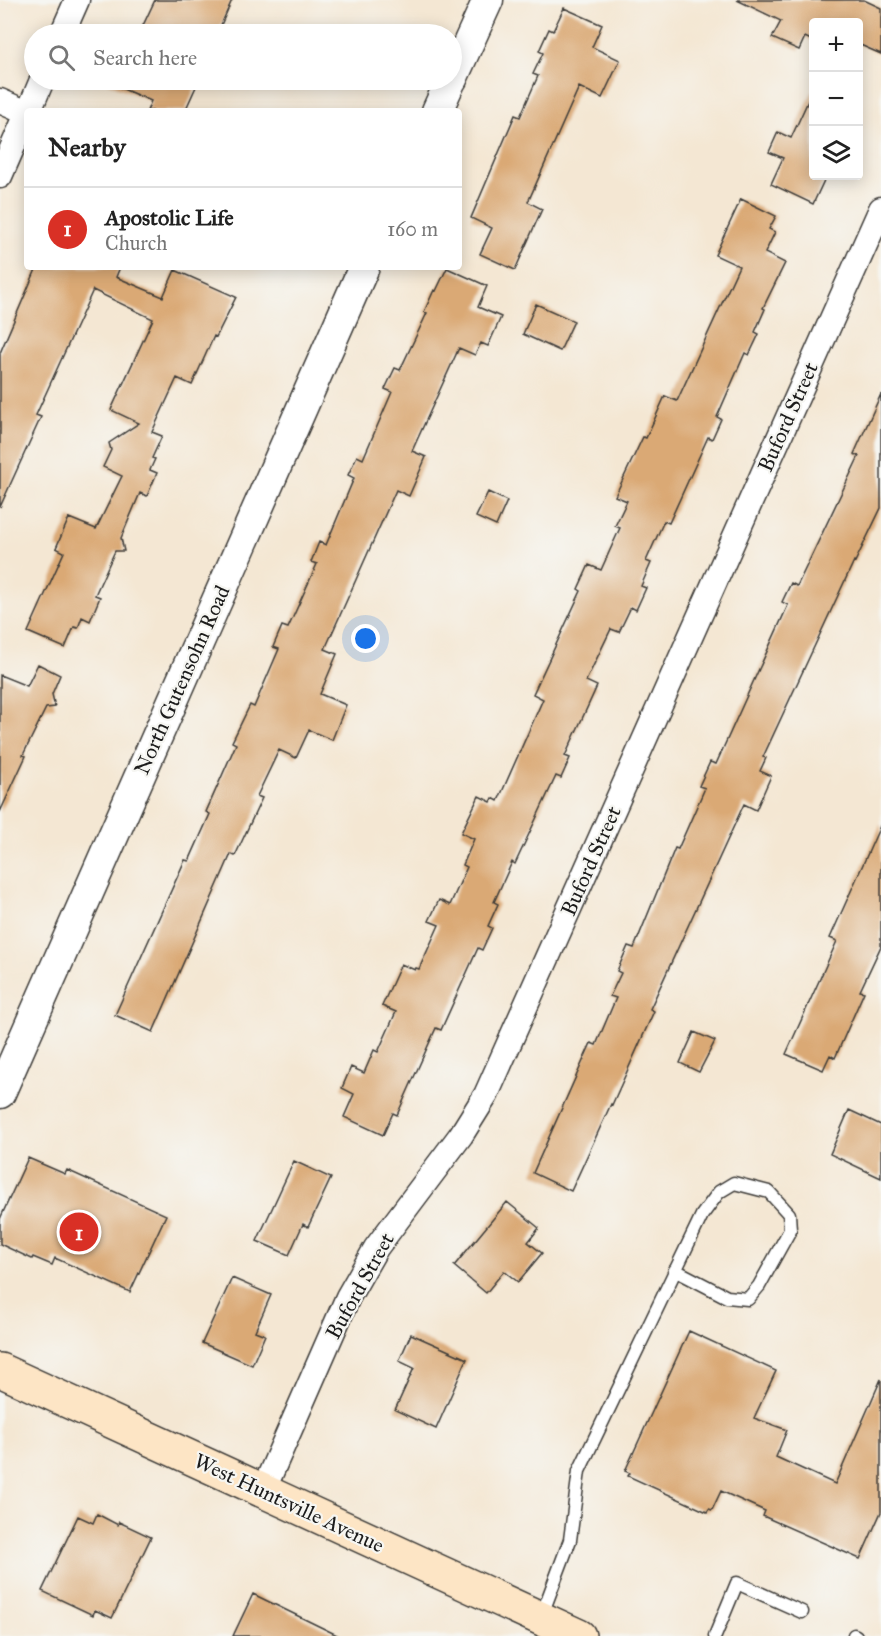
<!DOCTYPE html>
<meta charset="utf-8">
<style>
:root{--surface:#fff;--page:#f6f6f6;--text:#222;--muted:#767676;--line:#e0e0e0;--accent:#d93025}
body{margin:0;font-family:"IM FELL Great Primer",serif;background:var(--page);color:var(--text)}
.controls{position:absolute;right:18px;top:18px;display:grid;overflow:hidden;border-radius:6px;box-shadow:0 3px 15px #0003}
.controls button{width:54px;height:54px;display:grid;place-items:center;padding:0;border:0;border-bottom:2px solid var(--line);background:var(--surface);color:var(--text);font:30px sans-serif}
.you{position:absolute;left:366px;top:639px;width:21px;height:21px;margin:-15px;border:4px solid #fff;border-radius:50%;background:#1a73e8;box-shadow:0 0 0 9px #1a73e833}
.badge{display:grid;place-items:center;width:39px;height:39px;border-radius:50%;background:var(--accent);color:#fff;font-size:20px;font-weight:700}
.pin{position:absolute;translate:-50% -50%;border:3px solid #fff;box-shadow:0 2px 6px #0006}
.list{margin:0;padding:0;list-style:none}
h2{display:flex;justify-content:space-between;align-items:center;height:78px;margin:0;padding:0 24px;font-size:26px}
h2 small{font-size:20px;font-weight:400;color:var(--muted)}
.list li{display:grid;grid-template-columns:39px 1fr auto;gap:18px;align-items:center;box-sizing:border-box;height:84px;padding:0 24px;border-top:2px solid var(--line)}
.list b{display:block;font-size:22px;white-space:nowrap}
.list p{margin:0;font-size:20px;white-space:nowrap;color:var(--muted)}
.list em{font-size:20px;font-style:normal;color:var(--muted)}
.icon{flex:none;width:33px;height:33px;fill:none;stroke:currentColor;stroke-width:2;stroke-linecap:round;stroke-linejoin:round}
.map{position:relative;flex:none;width:881px;height:1636px;overflow:hidden}
.search{position:absolute;background:var(--surface);box-shadow:0 3px 15px #0003;left:24px;top:24px;width:438px;height:66px;display:flex;align-items:center;gap:15px;box-sizing:border-box;padding:0 21px;border-radius:33px;color:var(--muted);font-size:22px}
.panel{position:absolute;background:var(--surface);box-shadow:0 3px 15px #0003;left:24px;top:108px;width:438px;height:162px;border-radius:6px}
.map>svg:first-child{display:block}
.building{fill:#daa975}
.lines{fill:none;stroke-linecap:round;stroke-linejoin:round}
.service-casing{stroke:#3c3a37;stroke-width:15}
.minor-casing{stroke:#3c3a37;stroke-width:27}
.tertiary-casing{stroke:#3c3a37;stroke-width:33}
.secondary-casing{stroke:#3c3a37;stroke-width:36}
.service{stroke:#fff;stroke-width:12}
.minor{stroke:#fff;stroke-width:24}
.tertiary{stroke:#fff;stroke-width:30}
.secondary{stroke:#fde5c5;stroke-width:33}
.labels{text-anchor:middle;dominant-baseline:central;stroke-width:4.5;stroke-linejoin:round;paint-order:stroke}
.street-label{font-size:21px;fill:#1c1c1c;stroke:#f6f6f2}
</style>
<div class="map">
<svg width="881" height="1636" viewBox="0 0 881 1636">
<rect width="100%" height="100%" fill="#f6f6f2"/>
<filter id="ink" filterUnits="userSpaceOnUse"><feTurbulence type="fractalNoise" baseFrequency=".0167" numOctaves="2"/><feDisplacementMap in="SourceGraphic" scale="12" xChannelSelector="R" yChannelSelector="G"/><feConvolveMatrix kernelMatrix="1 2 1 2 8 2 1 2 1" color-interpolation-filters="sRGB"/></filter>
<filter id="wash" filterUnits="userSpaceOnUse"><feTurbulence type="fractalNoise" baseFrequency=".008" numOctaves="4" result="noise"/><feDisplacementMap in="SourceGraphic" scale="24" xChannelSelector="R" yChannelSelector="G"/><feGaussianBlur stdDeviation="1.35" result="paint"/><feColorMatrix in="noise" values="0 0 0 0 0 0 0 0 0 0 0 0 0 0 0 0 0 1.4 0 .05"/><feComposite in="paint" operator="in"/></filter>
<g filter="url(#wash)">
<rect width="100%" height="100%" fill="#f4e7d3"/>
<g id="blocks">
<!-- building -->
<path class="building" d="M155 0H232L217 34H139Z
M737 0H864L881 8V54L858 44V22H813V41L805 37 799 50 772 38 781 21Z
M564 8 602 25 592 47 620 60 602 98 579 87 528 202 542 209 515 270 480 254 492 228 471 218 515 115 520 117 538 76 533 74 543 53 539 51 549 29 553 31Z
M102 80H199L185 111H147L151 101Z
M813 90V176H826L813 204 771 184 783 158 769 152 778 132 791 138Z
M741 199 776 216 769 229 775 232 765 253 785 263 763 308 765 309 755 332 759 334 749 355 745 353 717 417 721 419 712 439 708 437 669 523 664 521 646 561 651 563 641 586 646 588 636 610 631 607 619 632 611 629 586 681 597 686 565 756 570 758 561 778 556 776 515 864 512 862 494 902 498 904 488 926 492 928 482 950 478 948 441 1030 436 1028 397 1115 393 1113 383 1135 344 1117 354 1094 342 1088 351 1067 364 1073 374 1050 378 1052 396 1012 382 1006 401 964 415 970 416 968 419 969 439 925 429 921 439 900 450 905 467 867 463 865 474 839 461 833 479 796 491 802 493 798 498 801 543 699 533 694 581 591 578 589 589 565 601 570 620 528 615 526 627 501 615 496 643 437 646 438 665 396 677 401 739 266 715 255Z
M37 267H120L116 277 163 297 175 270 236 297 216 337 214 336 192 385 177 378 152 432 162 436 152 458 155 459 150 470 157 473 147 496 140 493 121 538 124 551H115L95 595 100 597 90 621 82 617 78 628 74 627 65 648 28 632 64 552 56 548 69 518 96 529 122 476 103 467 111 450 109 443 139 423 111 410 153 319 93 290 36 415 41 417 0 507V353Z
M447 268 487 286 478 307 501 317 488 346 481 343 475 355 459 348 412 451 426 457 409 496 396 490 325 649 337 654 320 694 346 705 332 740 309 730 296 758 279 750 257 796 262 798 235 856 231 854 153 1032 115 1015 185 860 189 861 210 814 206 812 236 744 232 742 250 705 254 707 279 649 273 647 282 626 288 628 317 564 311 562 319 542 326 545 354 478 348 475 357 456 363 459 392 392 385 389 395 368 400 370 427 313 424 312 434 290 436 291Z
M536 304 574 321 560 351 523 334Z
M881 394V508L855 562 854 561 763 757 766 758 760 771 771 776 756 810 744 804 650 1009 654 1011 612 1105 611 1104 571 1191 533 1173 591 1043 596 1045 616 998 610 996 621 973 617 971 628 946 634 948 675 848 678 849 705 788 699 786 710 762 716 764 788 605 782 602 791 583 797 586 809 561 859 456 854 454Z
M488 492 507 501 496 526 476 517Z
M38 664 60 675 52 694 55 707 46 708 23 755 26 756 0 812V675L27 686Z
M881 824V946L860 991 864 992 835 1058 830 1055 823 1070 786 1054 837 941 830 938Z
M694 1032 715 1041 699 1072 680 1063Z
M849 1110 881 1125V1178L830 1154Z
M28 1158 65 1174 67 1170 166 1215 130 1292 55 1258 52 1265 33 1257 32 1259 0 1244V1219Z
M294 1161 331 1178 308 1227 303 1224 289 1255 257 1241Z
M507 1202 539 1228 528 1242 542 1253 518 1282 504 1271 486 1293 454 1266Z
M232 1278 271 1295 255 1331 265 1335 252 1365 202 1343Z
M689 1331 776 1371 754 1418 787 1430 776 1457 835 1484 881 1379V1512L860 1559 763 1516 765 1511 721 1491 712 1510 709 1509 707 1512 628 1476 630 1473 625 1471Z
M411 1334 467 1359 436 1429 395 1410 414 1368 399 1361Z
M97 1514 118 1525 119 1522 151 1537 112 1618 95 1610 93 1615 42 1591 78 1516 93 1523Z
M253 1594 339 1636H233Z"/>
</g>
</g>
<g filter="url(#ink)">
<use href="#blocks" fill-opacity="0" stroke="#3c3a37" stroke-width="1.5"/>
<g class="lines">
<defs>
<path id="service" d="M541 1617 570 1540 579 1471 702 1215 719 1192 734 1183 769 1192 789 1214 790 1230 759 1286 748 1299 727 1297 675 1270
M854 1635 856 1636
M715 1636 737 1583 802 1612"/>
<path id="minor" d="M62 34 77 0
M0 101 27 113
M29 111 42 80
M0 176 27 114
M263 1491 348 1297 376 1248 461 1135 486 1095 881 209"/>
<path id="tertiary" d="M452 79 488 0
M437 111 451 80
M0 1093 364 267"/>
<path id="secondary" d="M0 1370 579 1636"/>
</defs>
<!-- service casing -->
<use href="#service" class="service-casing"/>
<!-- minor casing -->
<use href="#minor" class="minor-casing"/>
<!-- tertiary casing -->
<use href="#tertiary" class="tertiary-casing"/>
<!-- secondary casing -->
<use href="#secondary" class="secondary-casing"/>
<!-- service -->
<use href="#service" class="service"/>
<!-- minor -->
<use href="#minor" class="minor"/>
<!-- tertiary -->
<use href="#tertiary" class="tertiary"/>
<!-- secondary -->
<use href="#secondary" class="secondary"/>
</g>
</g>
<g class="labels">
<!-- street labels -->
<g class="street-label">
<text transform="translate(788 417) rotate(-66)">Buford Street</text>
<text transform="translate(182 680) rotate(-66)">North Gutensohn Road</text>
<text transform="translate(591 861) rotate(-66)">Buford Street</text>
<text transform="translate(360 1286) rotate(-61)">Buford Street</text>
<text transform="translate(289 1503) rotate(25)">West Huntsville Avenue</text>
</g>
</g>
</svg>
<div class="controls">
<button>+</button>
<button>−</button>
<button><svg class="icon" aria-label="layers" viewBox="0 0 24 24"><path d="M12 4l9 5-9 5-9-5zM3 14l9 5 9-5"/></svg></button>
</div>
<div class="you"></div>
<div class="pin badge" style="left:79px;top:1232px">1</div>
<div class="search"><svg class="icon" aria-label="search" viewBox="0 0 24 24"><circle cx="10" cy="10" r="6"/><path d="M15 15l6 6"/></svg>Search here</div>
<section class="panel">
<h2>Nearby<small></small></h2>
<ul class="list">
<li><span class="badge">1</span><div><b>Apostolic Life</b><p>Church</p></div><em>160 m</em></li>
</ul>
</section>
</div>
